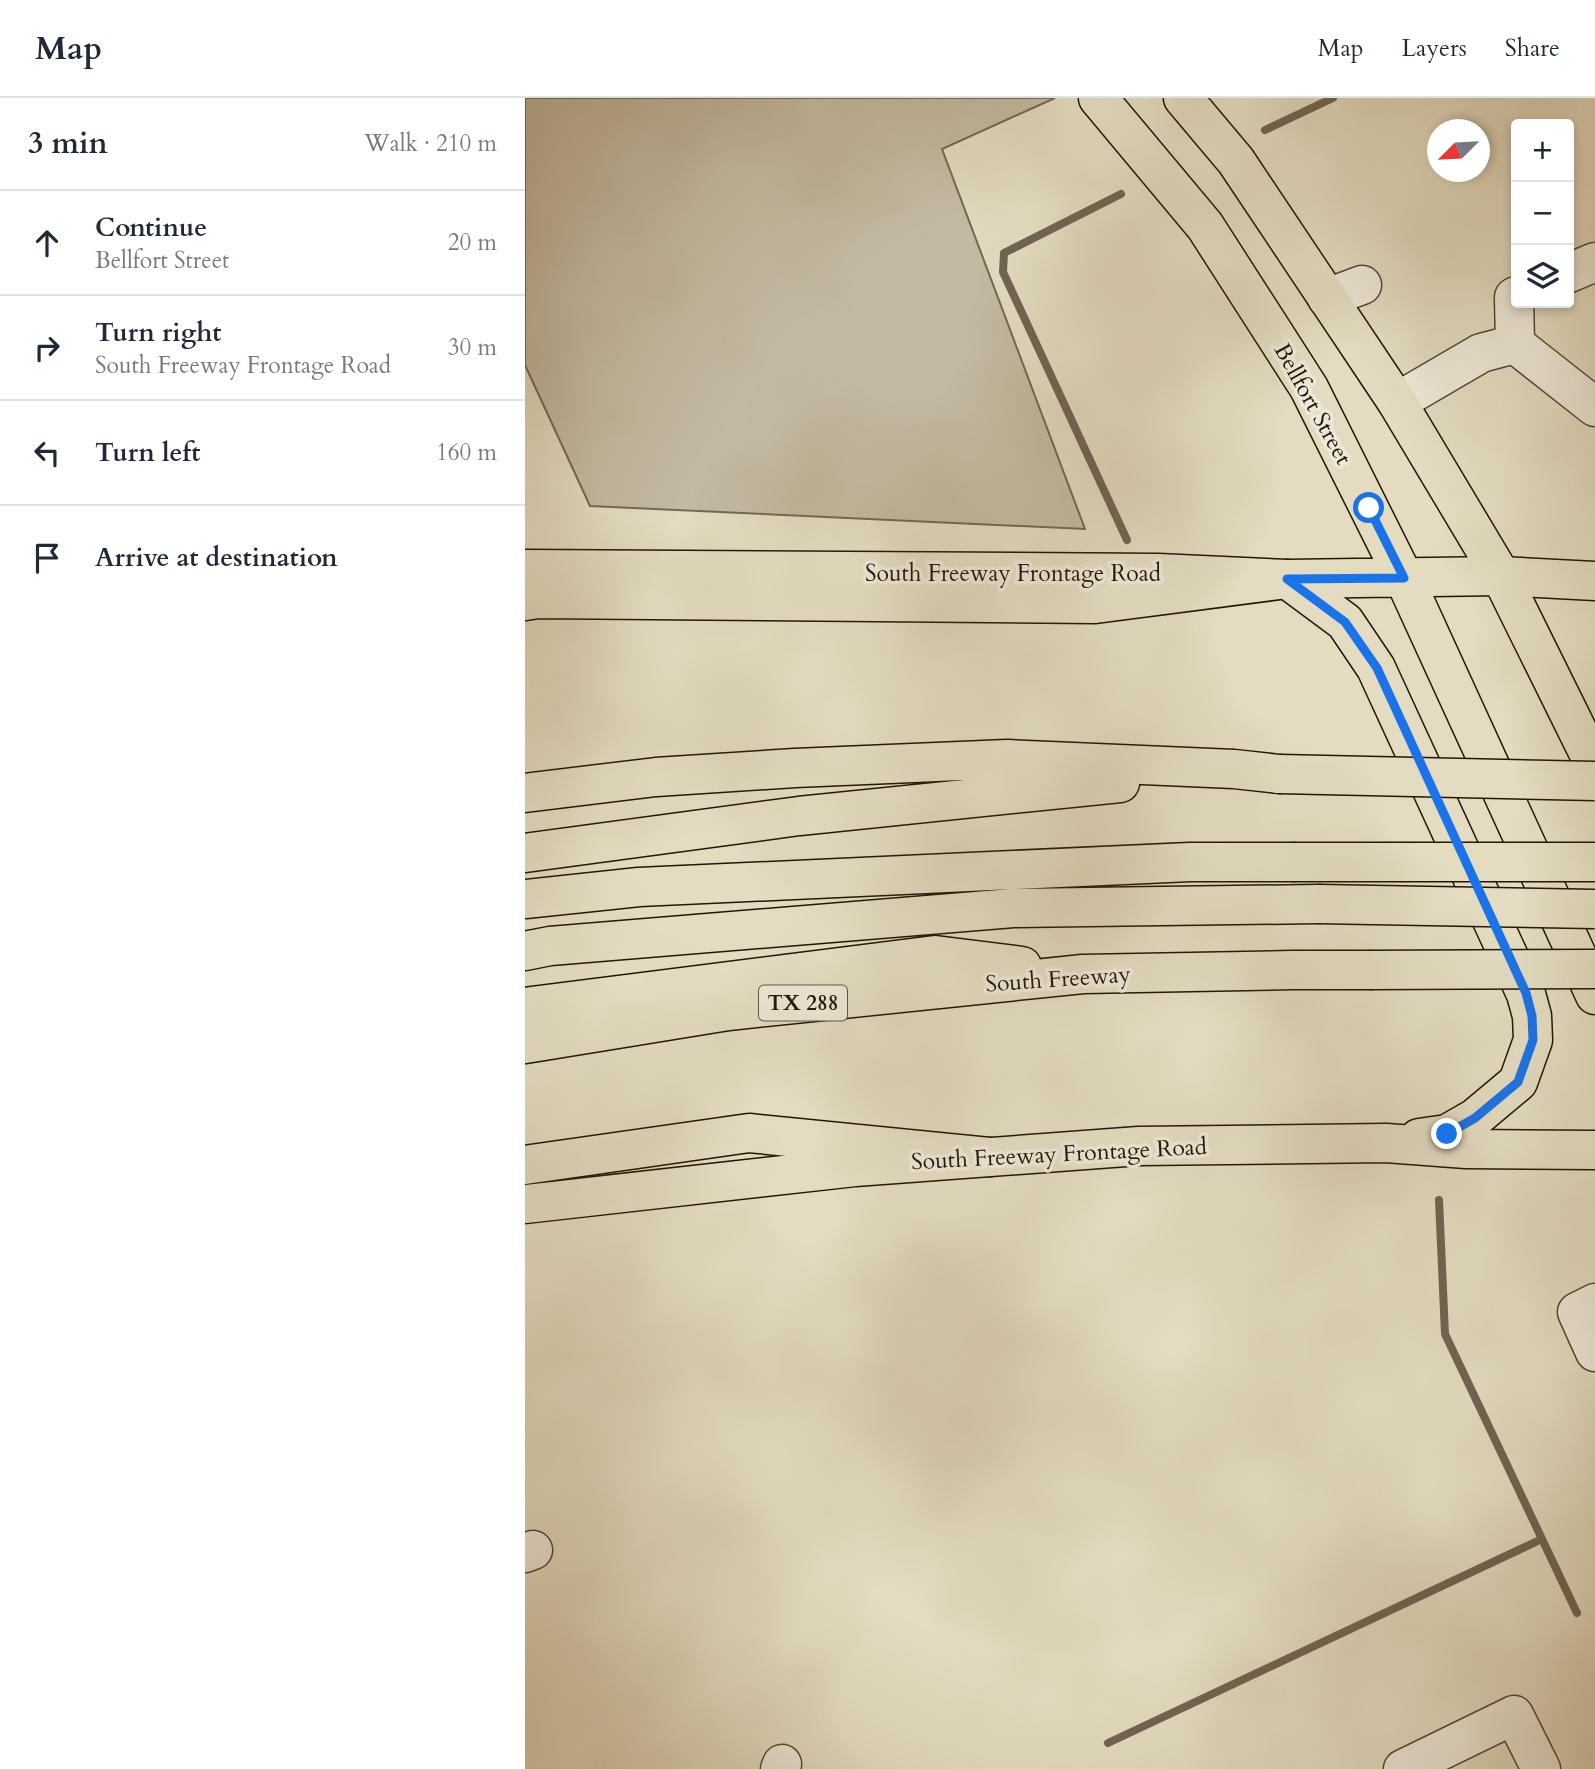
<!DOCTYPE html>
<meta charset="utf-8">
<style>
:root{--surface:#fff;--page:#f2f2f3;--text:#1f2937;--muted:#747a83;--line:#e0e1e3}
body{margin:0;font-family:Cardo,serif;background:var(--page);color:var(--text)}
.controls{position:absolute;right:21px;top:21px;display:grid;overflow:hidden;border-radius:7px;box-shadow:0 4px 10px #0003}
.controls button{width:63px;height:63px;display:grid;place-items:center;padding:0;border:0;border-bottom:2px solid var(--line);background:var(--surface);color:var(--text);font:35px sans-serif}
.compass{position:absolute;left:902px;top:21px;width:63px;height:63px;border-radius:50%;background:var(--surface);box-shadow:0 4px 10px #0003;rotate:246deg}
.stop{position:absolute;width:21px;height:21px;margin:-16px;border:5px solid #1a73e8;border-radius:50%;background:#fff}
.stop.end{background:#1a73e8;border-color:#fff;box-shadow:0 2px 7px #0008}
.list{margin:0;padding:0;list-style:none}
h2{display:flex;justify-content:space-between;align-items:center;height:91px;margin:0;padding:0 28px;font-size:30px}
h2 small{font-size:23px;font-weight:400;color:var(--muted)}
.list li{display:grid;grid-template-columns:46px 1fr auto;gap:21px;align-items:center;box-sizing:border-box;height:105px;padding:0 28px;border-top:2px solid var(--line)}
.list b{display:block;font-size:26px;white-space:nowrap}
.list p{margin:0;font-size:23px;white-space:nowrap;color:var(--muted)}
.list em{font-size:23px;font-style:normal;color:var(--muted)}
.icon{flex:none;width:38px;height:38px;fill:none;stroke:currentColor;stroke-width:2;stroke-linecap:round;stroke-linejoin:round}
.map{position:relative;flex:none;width:1070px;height:1671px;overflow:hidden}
header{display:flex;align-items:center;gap:42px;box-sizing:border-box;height:98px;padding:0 35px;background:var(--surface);border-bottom:2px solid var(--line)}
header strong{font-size:33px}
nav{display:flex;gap:38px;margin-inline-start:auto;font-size:24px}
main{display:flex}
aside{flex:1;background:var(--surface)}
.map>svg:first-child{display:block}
.green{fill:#c3baa2;stroke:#746856;stroke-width:2}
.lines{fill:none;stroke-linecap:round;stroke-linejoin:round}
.stream{stroke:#706453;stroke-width:8}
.minor-casing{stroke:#544738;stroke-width:41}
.major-casing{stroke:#24150a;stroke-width:41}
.highway-casing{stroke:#24150a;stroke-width:41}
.minor{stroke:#ede8d7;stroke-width:38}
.major{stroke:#e3dcc1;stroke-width:38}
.highway{stroke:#e3dcc1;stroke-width:38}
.highway-bridge-casing{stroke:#24150a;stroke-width:41;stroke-linecap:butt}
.highway-bridge{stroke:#e3dcc1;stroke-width:38}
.route{stroke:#1a73e8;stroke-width:9}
.labels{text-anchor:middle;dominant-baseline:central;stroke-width:7;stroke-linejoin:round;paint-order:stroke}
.shield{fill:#ede8d7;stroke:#605448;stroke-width:2}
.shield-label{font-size:21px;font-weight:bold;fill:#24150a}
.street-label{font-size:23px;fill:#24150a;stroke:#ede8d7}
</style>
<header>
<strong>Map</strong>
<nav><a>Map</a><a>Layers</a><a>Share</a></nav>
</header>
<main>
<aside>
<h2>3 min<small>Walk · 210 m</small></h2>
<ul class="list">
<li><svg class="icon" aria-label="ahead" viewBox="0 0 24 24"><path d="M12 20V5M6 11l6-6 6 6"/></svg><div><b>Continue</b><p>Bellfort Street</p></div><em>20 m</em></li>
<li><svg class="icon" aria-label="right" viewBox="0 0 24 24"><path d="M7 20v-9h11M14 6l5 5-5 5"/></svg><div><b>Turn right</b><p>South Freeway Frontage Road</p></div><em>30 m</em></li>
<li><svg class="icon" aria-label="left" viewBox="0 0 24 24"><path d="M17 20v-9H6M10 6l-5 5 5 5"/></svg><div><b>Turn left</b></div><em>160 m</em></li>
<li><svg class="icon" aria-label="arrive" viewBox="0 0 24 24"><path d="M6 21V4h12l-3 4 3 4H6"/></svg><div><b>Arrive at destination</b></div></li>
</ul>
</aside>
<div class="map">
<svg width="1070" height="1671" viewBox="0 0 1070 1671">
<rect width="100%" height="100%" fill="#e3dcc1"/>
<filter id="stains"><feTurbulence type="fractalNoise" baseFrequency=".00286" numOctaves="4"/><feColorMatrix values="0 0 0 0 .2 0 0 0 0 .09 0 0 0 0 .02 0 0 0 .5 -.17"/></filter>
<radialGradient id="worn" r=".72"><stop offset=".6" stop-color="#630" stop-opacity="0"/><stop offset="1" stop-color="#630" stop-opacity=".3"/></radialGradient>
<!-- green -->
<path class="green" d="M0 0H530L417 51 560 431 65 408 0 267Z"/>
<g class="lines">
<!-- stream -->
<path class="stream" d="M740 32 808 0
M596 96 479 155 478 174 602 442
M914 1102 920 1236 1052 1515
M583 1645 1017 1441"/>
<defs>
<path id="minor" d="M1044 175 1070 164
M991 198 989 199 990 246 1070 309
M802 200 837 187
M872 304 956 255 990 246
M1070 1205 1052 1214 1070 1254
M0 1455 8 1452
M255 1671 257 1666
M878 1671 989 1617 1016 1671"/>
<path id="major" d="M573 0 680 128 784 290 879 480 1070 897
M658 0 711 63 872 304 976 478 1070 668
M0 471 633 475 762 481 976 478
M762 481 820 524 851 570 1001 896 1007 918 1008 942 993 984 950 1020 922 1036 894 1040
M0 1106 330 1069 614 1048 861 1045 941 1051 1070 1052"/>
<path id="highway" d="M976 478 1070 483
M0 503 13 501 570 506 762 481
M0 695 131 679 270 670 482 661 709 671 754 676
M0 755 274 718 595 685
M0 801 114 789 665 764H767
M0 853 25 848 488 810 793 806
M0 909 410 857 497 868
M0 946 203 913 558 876 767 872H844
M0 1067 224 1035 464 1059"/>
</defs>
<!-- minor casing -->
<use href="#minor" class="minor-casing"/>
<!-- major casing -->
<use href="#major" class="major-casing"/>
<!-- highway casing -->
<use href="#highway" class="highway-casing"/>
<!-- minor -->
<use href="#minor" class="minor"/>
<!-- major -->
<use href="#major" class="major"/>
<!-- highway -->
<use href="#highway" class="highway"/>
<defs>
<path id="highway-bridge" d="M754 676 1070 683
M767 764H1070
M793 806 1070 811
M844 872 1070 871"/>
</defs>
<!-- highway-bridge casing -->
<use href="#highway-bridge" class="highway-bridge-casing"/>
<!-- highway-bridge -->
<use href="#highway-bridge" class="highway-bridge"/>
</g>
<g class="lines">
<!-- route -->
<path class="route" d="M844 410 879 480 762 481 820 524 852 570 1001 895 1007 918 1008 942 993 984 950 1020 922 1036"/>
</g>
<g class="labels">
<!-- shield labels -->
<rect class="shield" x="234" y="887.5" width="88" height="35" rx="5"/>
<g class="shield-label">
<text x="278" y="905">TX 288</text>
</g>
<!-- street labels -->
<g class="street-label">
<text transform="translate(788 306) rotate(61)">Bellfort Street</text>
<text x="488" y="475">South Freeway Frontage Road</text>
<text transform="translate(533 881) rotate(-4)">South Freeway</text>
<text transform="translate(534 1056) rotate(-3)">South Freeway Frontage Road</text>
</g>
</g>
<rect width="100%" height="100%" filter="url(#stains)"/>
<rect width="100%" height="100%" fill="url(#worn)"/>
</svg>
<div class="controls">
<button>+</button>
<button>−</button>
<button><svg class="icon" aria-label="layers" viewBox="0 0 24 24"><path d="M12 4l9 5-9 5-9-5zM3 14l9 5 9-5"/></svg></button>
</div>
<svg class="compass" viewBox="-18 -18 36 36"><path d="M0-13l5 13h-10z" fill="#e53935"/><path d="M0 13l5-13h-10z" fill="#747a83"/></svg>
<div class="stop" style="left:844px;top:410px"></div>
<div class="stop end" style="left:922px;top:1036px"></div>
</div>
</main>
